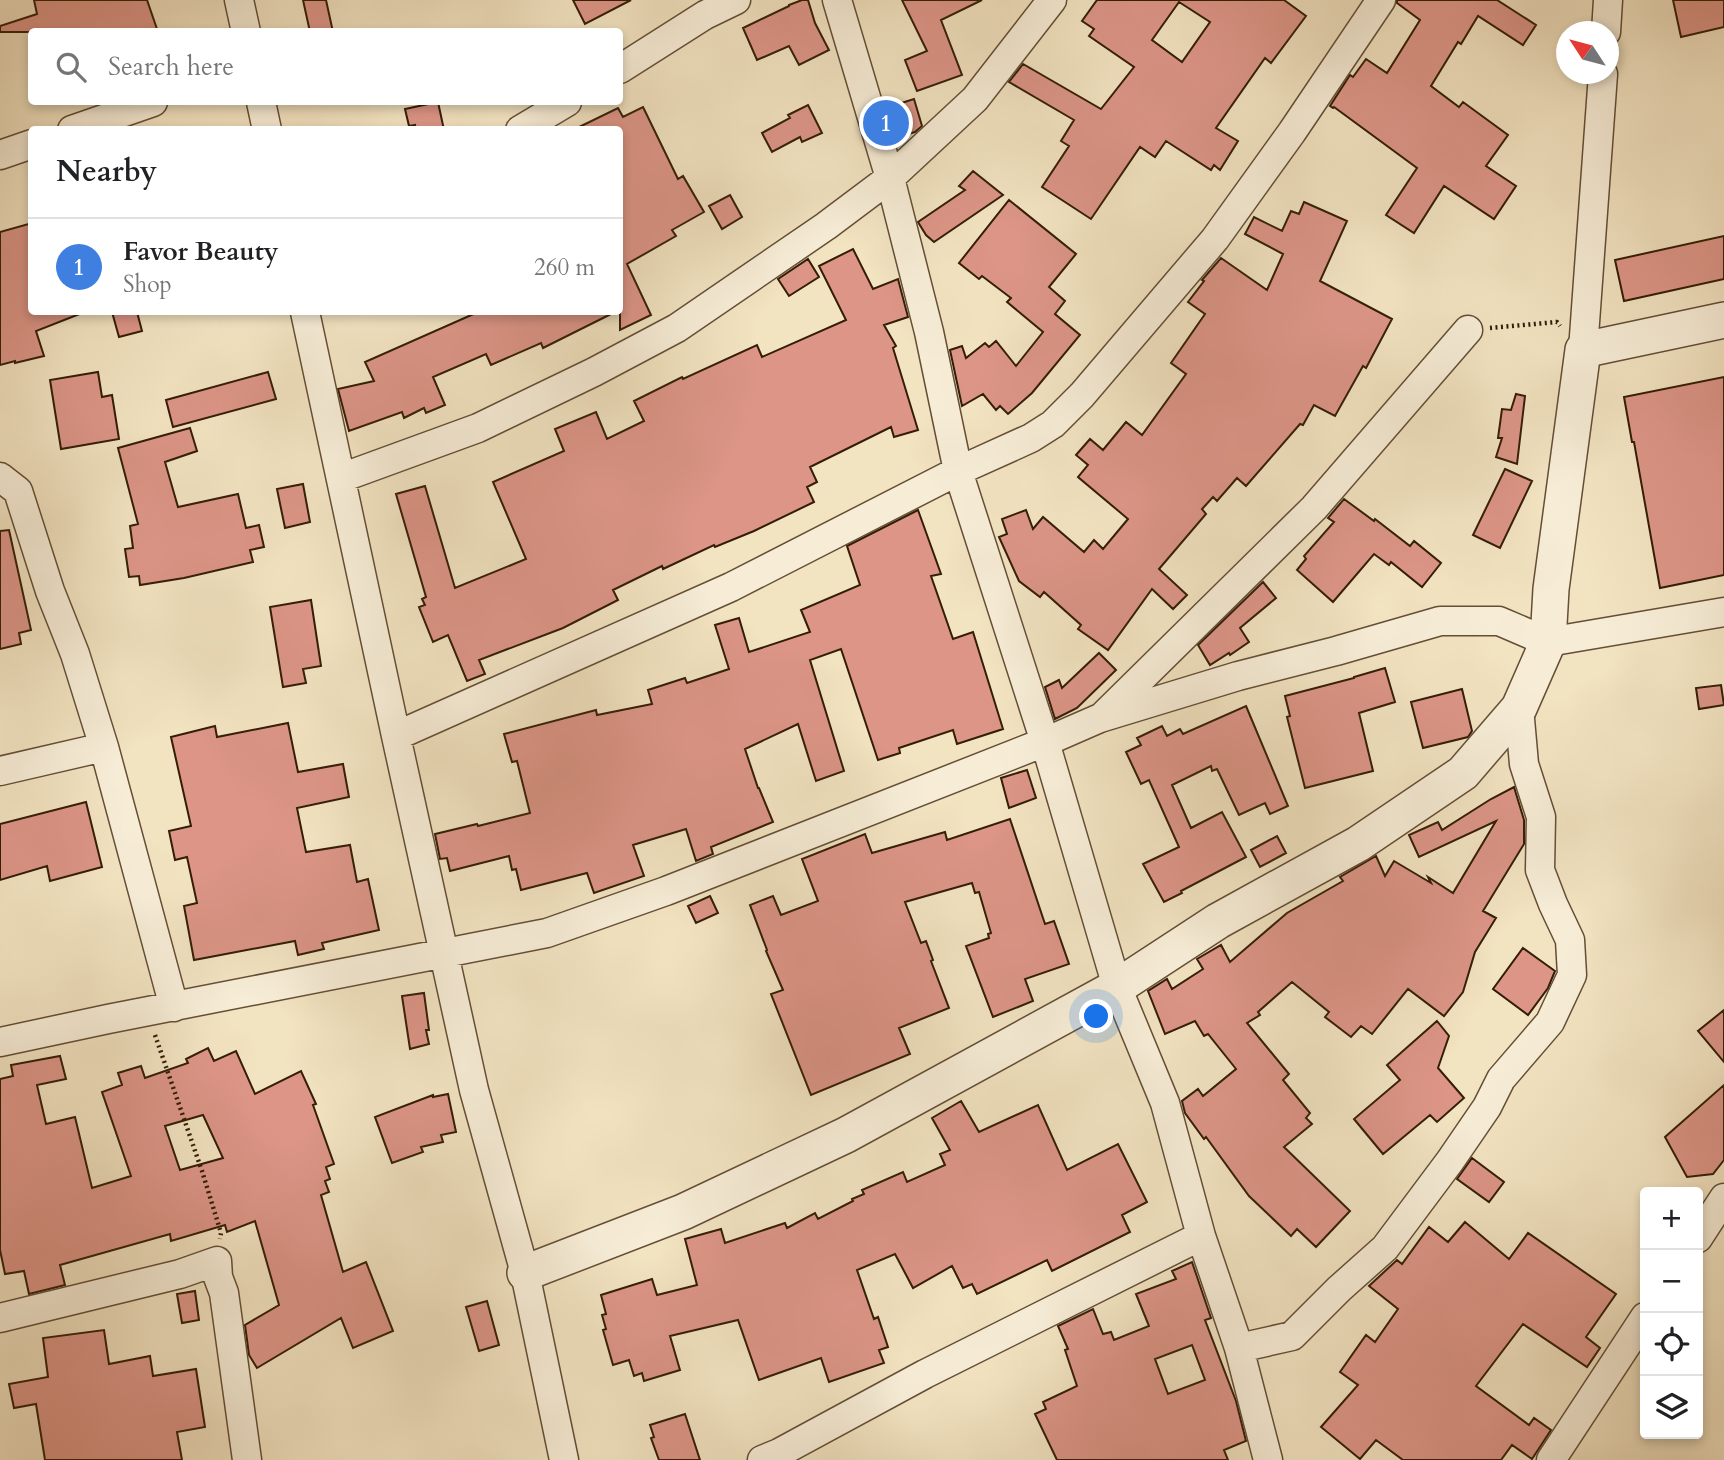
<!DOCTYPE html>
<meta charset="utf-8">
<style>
:root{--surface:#fff;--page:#f6f6f6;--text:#202124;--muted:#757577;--line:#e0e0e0;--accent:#8f2418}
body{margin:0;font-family:Cardo,serif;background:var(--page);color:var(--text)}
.controls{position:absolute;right:21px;bottom:21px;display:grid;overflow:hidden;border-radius:7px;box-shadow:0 4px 10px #0003}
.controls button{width:63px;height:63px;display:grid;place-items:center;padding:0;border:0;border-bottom:2px solid var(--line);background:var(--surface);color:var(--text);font:35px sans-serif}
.compass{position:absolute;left:1556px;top:21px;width:63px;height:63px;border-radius:50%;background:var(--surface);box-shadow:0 4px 10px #0003;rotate:306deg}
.you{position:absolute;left:1097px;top:1017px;width:24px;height:24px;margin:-18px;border:5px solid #fff;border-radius:50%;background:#1a73e8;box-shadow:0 0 0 10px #1a73e833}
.badge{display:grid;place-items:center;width:46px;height:46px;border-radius:50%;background:var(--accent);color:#fff;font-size:23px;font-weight:700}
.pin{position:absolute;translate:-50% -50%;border:4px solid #fff;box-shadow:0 2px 7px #0006}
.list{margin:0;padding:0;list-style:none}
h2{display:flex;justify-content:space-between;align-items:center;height:91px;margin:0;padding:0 28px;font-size:30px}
h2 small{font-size:23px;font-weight:400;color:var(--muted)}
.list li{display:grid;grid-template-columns:46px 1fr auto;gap:21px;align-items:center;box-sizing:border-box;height:98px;padding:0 28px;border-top:2px solid var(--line)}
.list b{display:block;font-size:26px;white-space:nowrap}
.list p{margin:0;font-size:23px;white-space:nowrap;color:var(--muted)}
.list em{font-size:23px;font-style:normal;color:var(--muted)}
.icon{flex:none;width:38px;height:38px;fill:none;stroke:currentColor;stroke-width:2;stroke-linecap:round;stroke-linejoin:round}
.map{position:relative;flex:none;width:1724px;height:1460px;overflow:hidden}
.search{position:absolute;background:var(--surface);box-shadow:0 4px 10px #0003;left:28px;top:28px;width:595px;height:77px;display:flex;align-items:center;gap:18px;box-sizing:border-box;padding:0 24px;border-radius:7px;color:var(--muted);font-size:26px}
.panel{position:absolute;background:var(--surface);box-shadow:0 4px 10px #0003;left:28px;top:126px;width:595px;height:189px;border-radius:7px}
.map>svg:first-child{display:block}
.building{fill:#dc9587;stroke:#341d08;stroke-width:2;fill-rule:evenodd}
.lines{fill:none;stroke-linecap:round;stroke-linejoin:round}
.minor-casing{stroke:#644e36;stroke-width:31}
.tertiary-casing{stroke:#644e36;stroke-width:38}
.path{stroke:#341d08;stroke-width:4.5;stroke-dasharray:2 3.5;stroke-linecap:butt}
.minor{stroke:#f7edd7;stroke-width:28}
.tertiary{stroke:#f7edd7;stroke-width:35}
</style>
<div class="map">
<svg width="1724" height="1460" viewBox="0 0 1724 1460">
<rect width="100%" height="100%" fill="#f2e3c1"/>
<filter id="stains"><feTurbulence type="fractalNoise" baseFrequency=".00286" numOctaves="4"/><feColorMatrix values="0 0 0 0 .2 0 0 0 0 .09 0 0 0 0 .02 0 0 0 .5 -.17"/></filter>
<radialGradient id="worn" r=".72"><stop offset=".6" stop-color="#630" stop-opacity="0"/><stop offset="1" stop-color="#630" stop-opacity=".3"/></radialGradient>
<!-- building -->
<path class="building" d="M34 0H147L158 32H0V26L37 14Z
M303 0H326L333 32H310Z
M573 0H631L585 24Z
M802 0H808L815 23 829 50 799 65 789 46 757 60 743 28 789 6V5Z
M902 0H982L941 20 962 75 917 91 905 60 927 51Z
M1097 0H1284L1306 16 1271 63 1265 58 1216 128 1238 141 1220 170 1214 165 1211 170 1166 141 1155 157 1140 147 1091 219 1042 187 1069 146 1061 141 1074 120 1009 82 1023 64 1101 109 1134 67 1089 36 1094 29 1082 21ZM1179 2 1210 22 1182 62 1152 40Z
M1397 0H1497L1536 25 1523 45 1478 16 1461 44 1458 42 1431 86 1459 107 1463 102 1508 135 1486 166 1516 186 1494 219 1444 186 1414 233 1386 215 1417 168 1334 107 1333 108 1330 106 1350 75 1353 77 1366 59 1387 73 1420 20 1397 3Z
M1673 0H1724V27L1681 37Z
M914 99 922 126 915 132 901 136 892 106Z
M438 102 444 130H416L415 125 409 126 405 109Z
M808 105 822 133 802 142 800 137 772 152 762 133 790 118 788 115Z
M643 107 678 179 683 176 704 212 672 230 676 236 627 264 651 315 620 330V130H573L618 108 623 117Z
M973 171 1003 195 934 242 926 235 918 222 965 190 959 186Z
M730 195 742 217 722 229 709 206Z
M1009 200 1076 254 1049 287 1065 301 1055 314 1080 335 1032 393 1008 414 1000 406 996 410 983 394 962 406 950 350 962 346 966 358 985 343 989 347 996 341 1016 366 1043 332 1007 302 1011 298 982 276 979 279 959 263Z
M1304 202 1347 221 1320 281 1392 319 1366 368 1363 366 1335 416 1314 405 1303 425 1300 424 1246 486 1237 478 1217 501 1213 497 1202 509 1206 514 1159 569 1187 595 1173 609 1152 589 1108 650 1078 629 1081 625 1044 592 1040 597 1019 581 999 537 1007 534 1002 519 1026 510 1033 529 1043 517 1084 552 1094 540 1103 549 1128 519 1078 477 1088 465 1076 455 1090 439 1103 450 1126 422 1142 435 1186 374 1171 363 1205 314 1188 302 1204 281 1202 280 1221 258 1267 290 1283 254 1245 234 1254 217 1282 231 1291 211 1299 214Z
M32 223V312H82V313L36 331 44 356 15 363V361L0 365V232Z
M1724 236V279L1624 301 1615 260Z
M853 249 873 289 898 279 908 317 884 325 896 346 893 348 918 430 894 437 891 427 810 467 817 482 807 487 814 502 754 531 715 547 714 545 663 569 662 566 613 590 618 600 563 628 479 660 485 674 467 681 448 635 433 642 419 607 425 605 422 599 426 597 396 494 425 486 455 588 526 559 493 482 564 451 555 429 596 412 607 439 644 421 634 401 682 377 683 379 757 345 762 357 846 320 819 266Z
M808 259 819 277 789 296 778 279Z
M112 312H137L142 331 119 337Z
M478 312H615L543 348 541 343 491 365 486 354 433 377 445 405 426 413 424 408 404 418 402 412 349 431 338 389 374 381 365 362Z
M98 372 102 397 112 395 119 439 61 449 50 380Z
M268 372 276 399 173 427 166 400Z
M1724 377V575L1660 588 1634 442H1632L1624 397Z
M1516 394 1525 396 1517 464 1496 457 1502 438H1498L1502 409 1511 410Z
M190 428 197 451 165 462 178 507 238 494 246 528 259 525 264 547 250 550 253 562 184 578 140 585 139 576 129 577 125 549 133 548 130 526 138 524 118 448Z
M1505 469 1532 481 1500 548 1473 535Z
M303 484 310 522 285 528 277 489Z
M1344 499 1374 521 1375 519 1410 546 1414 541 1441 563 1422 587 1391 562 1389 565 1374 554 1333 602 1297 570 1306 559 1304 556 1334 522 1328 518Z
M918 510 941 574 931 576 953 639 973 632 1003 729 957 744 953 730 899 748 900 753 878 760 841 649 810 660 844 771 816 781 798 724 745 749 758 788H759L773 822 711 847 713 854 696 861 686 829 633 845 644 876 594 893 587 873 521 890 516 869 512 870 509 856 450 871 447 858 440 859 435 834 477 824 478 826 530 813 517 761 512 762 504 734 596 710 597 715 652 704 648 690 685 678 687 683 729 669 715 625 739 618 749 652 810 632 801 610 860 585 847 546Z
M9 530 31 630 19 633 21 644 0 649V531Z
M1263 582 1276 598 1240 628 1249 642 1230 655 1229 653 1210 665 1198 645Z
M311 600 321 666 303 669 306 683 283 687 270 607Z
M1099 653 1116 670 1077 708 1055 719 1045 687 1059 680 1062 688Z
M1385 668 1395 702 1359 713 1373 771 1305 788 1287 717 1290 716 1285 696 1354 678V677Z
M1721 685 1724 705 1699 709 1696 688Z
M1462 689 1472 731 1468 737 1423 748 1411 702Z
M1246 706 1288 806 1270 814 1265 803 1239 815 1217 769 1212 771 1211 766 1172 785 1191 828 1222 812 1246 857 1181 891 1182 893 1164 902 1143 864 1179 847 1149 780 1141 784 1126 752 1141 745 1137 738 1162 726 1167 736 1180 729 1183 734Z
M288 723 298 772 343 764 349 797 297 808 306 852 350 845 357 882 368 879 379 930 322 943 324 949 298 955 295 941 194 960 184 906 197 903 187 857 175 860 169 831 191 826 171 737 215 726 217 737Z
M1027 770 1036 798 1009 808 1001 778Z
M1514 787 1524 820V844L1483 911 1496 918 1475 952 1463 992 1444 1016 1408 989 1372 1034 1361 1026 1351 1037 1325 1017 1329 1012 1292 982 1258 1012 1260 1015 1247 1023 1289 1074 1283 1080 1310 1113 1306 1118 1312 1124 1284 1147 1350 1211 1316 1247 1297 1229 1291 1236 1249 1196 1206 1137 1204 1139 1185 1113 1182 1101 1198 1089 1203 1096 1236 1069 1208 1034 1204 1036 1195 1021 1165 1034 1148 991 1167 979 1172 989 1203 969 1197 959 1221 945 1230 962 1287 913 1343 881 1340 877 1376 856 1385 876 1394 861 1431 883 1428 877 1453 893 1496 821 1419 857 1409 835 1438 822 1442 830 1491 799Z
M86 802 102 867 50 881 47 866 0 880V824Z
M1010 819 1045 924 1054 921 1069 964 1025 979 1033 1001 993 1017 966 946 989 938 988 934 991 933 979 892 975 893 972 883 905 902 921 943 926 941 933 960 931 961 949 1008 899 1028 910 1054 811 1095 771 994 783 990 766 951 767 950 750 905 773 896 781 915 818 901 802 859 865 834 872 853 945 832 947 840Z
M1277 836 1286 853 1260 867 1251 850Z
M710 896 718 913 696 923 688 906Z
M1523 948 1555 971 1548 988 1528 1015 1493 989Z
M424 993 429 1030H426L429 1044 410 1049 402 996Z
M1724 1010V1062L1698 1031Z
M1437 1021 1449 1036 1438 1068 1464 1098 1437 1122 1430 1115 1383 1154 1354 1119 1400 1080 1387 1065Z
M208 1048 214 1061 236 1051 255 1094 301 1071 316 1104 313 1105 334 1164 326 1167 330 1179 325 1181 329 1192 321 1195 343 1272 366 1262 393 1331 353 1348 341 1318 257 1368 249 1355 245 1325 279 1305 255 1221 227 1232 225 1225 171 1241 170 1234 60 1265 65 1285 29 1294 24 1271 5 1274 0 1250V1079L13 1076 11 1065 60 1056 66 1079 37 1085 46 1124 75 1117 92 1188 131 1176 102 1092 122 1085 118 1073 141 1066 145 1078 188 1063 186 1059ZM203 1115 223 1158 180 1170 165 1126Z
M1724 1085V1160L1713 1174 1687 1177 1665 1137Z
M448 1094 456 1132 441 1135 443 1142 421 1147 423 1152 392 1163 375 1117 433 1095V1097Z
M961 1101 979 1132 1038 1105 1067 1170 1118 1144 1147 1202 1122 1215 1130 1232 1052 1271 1047 1260 977 1294 972 1284 963 1288 952 1266 913 1288 895 1254 857 1270 874 1319 878 1317 888 1347 879 1350 884 1363 829 1382 821 1358 759 1380 738 1320 670 1336 680 1370 644 1381 642 1373 634 1376 629 1360 613 1365 603 1330 606 1329 602 1315 606 1314 601 1295 652 1279 657 1295 697 1285 685 1239 721 1229 725 1243 785 1223 787 1228 815 1213 818 1219 853 1201 852 1199 864 1194 862 1190 903 1172 907 1182 945 1165 940 1154 950 1150 932 1118Z
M1472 1158 1504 1182 1489 1202 1457 1179Z
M1465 1222 1509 1259 1528 1233 1616 1294 1586 1337 1600 1348 1587 1367 1523 1324 1476 1386 1529 1425 1534 1418 1551 1430 1532 1459 1512 1445 1501 1460H1403L1376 1440 1360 1459 1321 1427 1358 1385 1340 1372 1366 1335 1375 1342 1398 1309 1369 1286 1397 1260 1402 1264 1429 1227 1448 1242Z
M1192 1262 1211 1318 1205 1320 1236 1401 1246 1441 1224 1450 1228 1460H1057L1035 1414 1046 1409 1043 1402 1077 1386 1065 1350 1068 1349 1058 1326 1093 1309 1103 1334 1111 1332 1114 1340 1149 1326 1136 1294 1176 1279 1172 1271ZM1192 1345 1205 1380 1168 1394 1155 1359Z
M195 1291 199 1320 182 1323 177 1294Z
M487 1301 499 1345 479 1351 466 1307Z
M104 1330 109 1364 150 1356 153 1376 196 1369 205 1427 177 1432 182 1460H45L36 1404 14 1408 9 1384 48 1377 43 1338Z
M685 1414 700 1460H659L651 1438 654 1437 650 1425Z"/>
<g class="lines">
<defs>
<path id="minor" d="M239 0 246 32
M837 0 890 178 929 332 958 471 1045 742 1117 987 1165 1103 1201 1236 1239 1348 1268 1460
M1606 32 1608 0
M620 69 705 15 736 0
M261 102 267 130
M72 130 153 102
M520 130 567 102
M0 155 32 144
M305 312 396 736 474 1090 525 1273 564 1460
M1583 350 1603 74
M0 477 18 491 50 591 75 654 104 747 174 1007
M341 478 478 428 594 372 677 328 826 226 890 178 975 99 1052 0
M1105 714 1314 508 1468 330
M396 736 731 587 958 471 1031 438 1053 424 1082 395 1215 239 1292 132 1381 0
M0 771 104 747
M0 1042 108 1019 547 933 666 891 1045 742 1100 718 1238 676 1336 651 1440 621H1499L1548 642 1724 612
M1698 1238 1724 1198
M0 1318 180 1274 217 1261 218 1277 224 1293 247 1460
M1239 1348 1292 1336 1339 1289 1385 1248 1450 1161 1487 1107 1501 1079 1550 1022 1572 975 1570 940 1553 904 1540 870 1541 817 1524 764 1519 708
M762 1460 779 1453 925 1374 1201 1236
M1551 1460 1645 1317"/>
<path id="tertiary" d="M525 1273 683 1212 846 1135 1117 987 1218 921 1358 844 1463 773 1519 708 1548 642 1551 589 1583 350 1724 320"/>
</defs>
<!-- minor casing -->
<use href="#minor" class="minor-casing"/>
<!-- tertiary casing -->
<use href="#tertiary" class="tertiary-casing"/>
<!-- path -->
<path class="path" d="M1490 328 1557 322 1560 326
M155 1035 202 1171 221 1233 220 1239"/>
<!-- minor -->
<use href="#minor" class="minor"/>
<!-- tertiary -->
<use href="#tertiary" class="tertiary"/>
</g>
<rect width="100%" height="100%" filter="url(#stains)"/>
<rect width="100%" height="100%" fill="url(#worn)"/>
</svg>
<div class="controls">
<button>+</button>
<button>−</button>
<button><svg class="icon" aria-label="locate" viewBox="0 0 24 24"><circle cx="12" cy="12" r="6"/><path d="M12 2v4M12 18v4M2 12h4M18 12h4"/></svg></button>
<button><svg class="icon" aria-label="layers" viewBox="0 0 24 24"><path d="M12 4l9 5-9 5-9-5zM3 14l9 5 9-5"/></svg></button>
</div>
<svg class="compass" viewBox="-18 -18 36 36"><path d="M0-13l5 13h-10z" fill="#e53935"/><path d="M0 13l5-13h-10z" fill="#757577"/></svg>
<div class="you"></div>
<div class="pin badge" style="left:886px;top:123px;background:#3f7fe0">1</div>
<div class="search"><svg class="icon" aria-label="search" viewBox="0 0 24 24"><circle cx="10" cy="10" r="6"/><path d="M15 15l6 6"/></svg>Search here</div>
<section class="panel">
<h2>Nearby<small></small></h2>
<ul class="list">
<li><span class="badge" style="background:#3f7fe0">1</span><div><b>Favor Beauty</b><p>Shop</p></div><em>260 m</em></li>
</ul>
</section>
</div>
